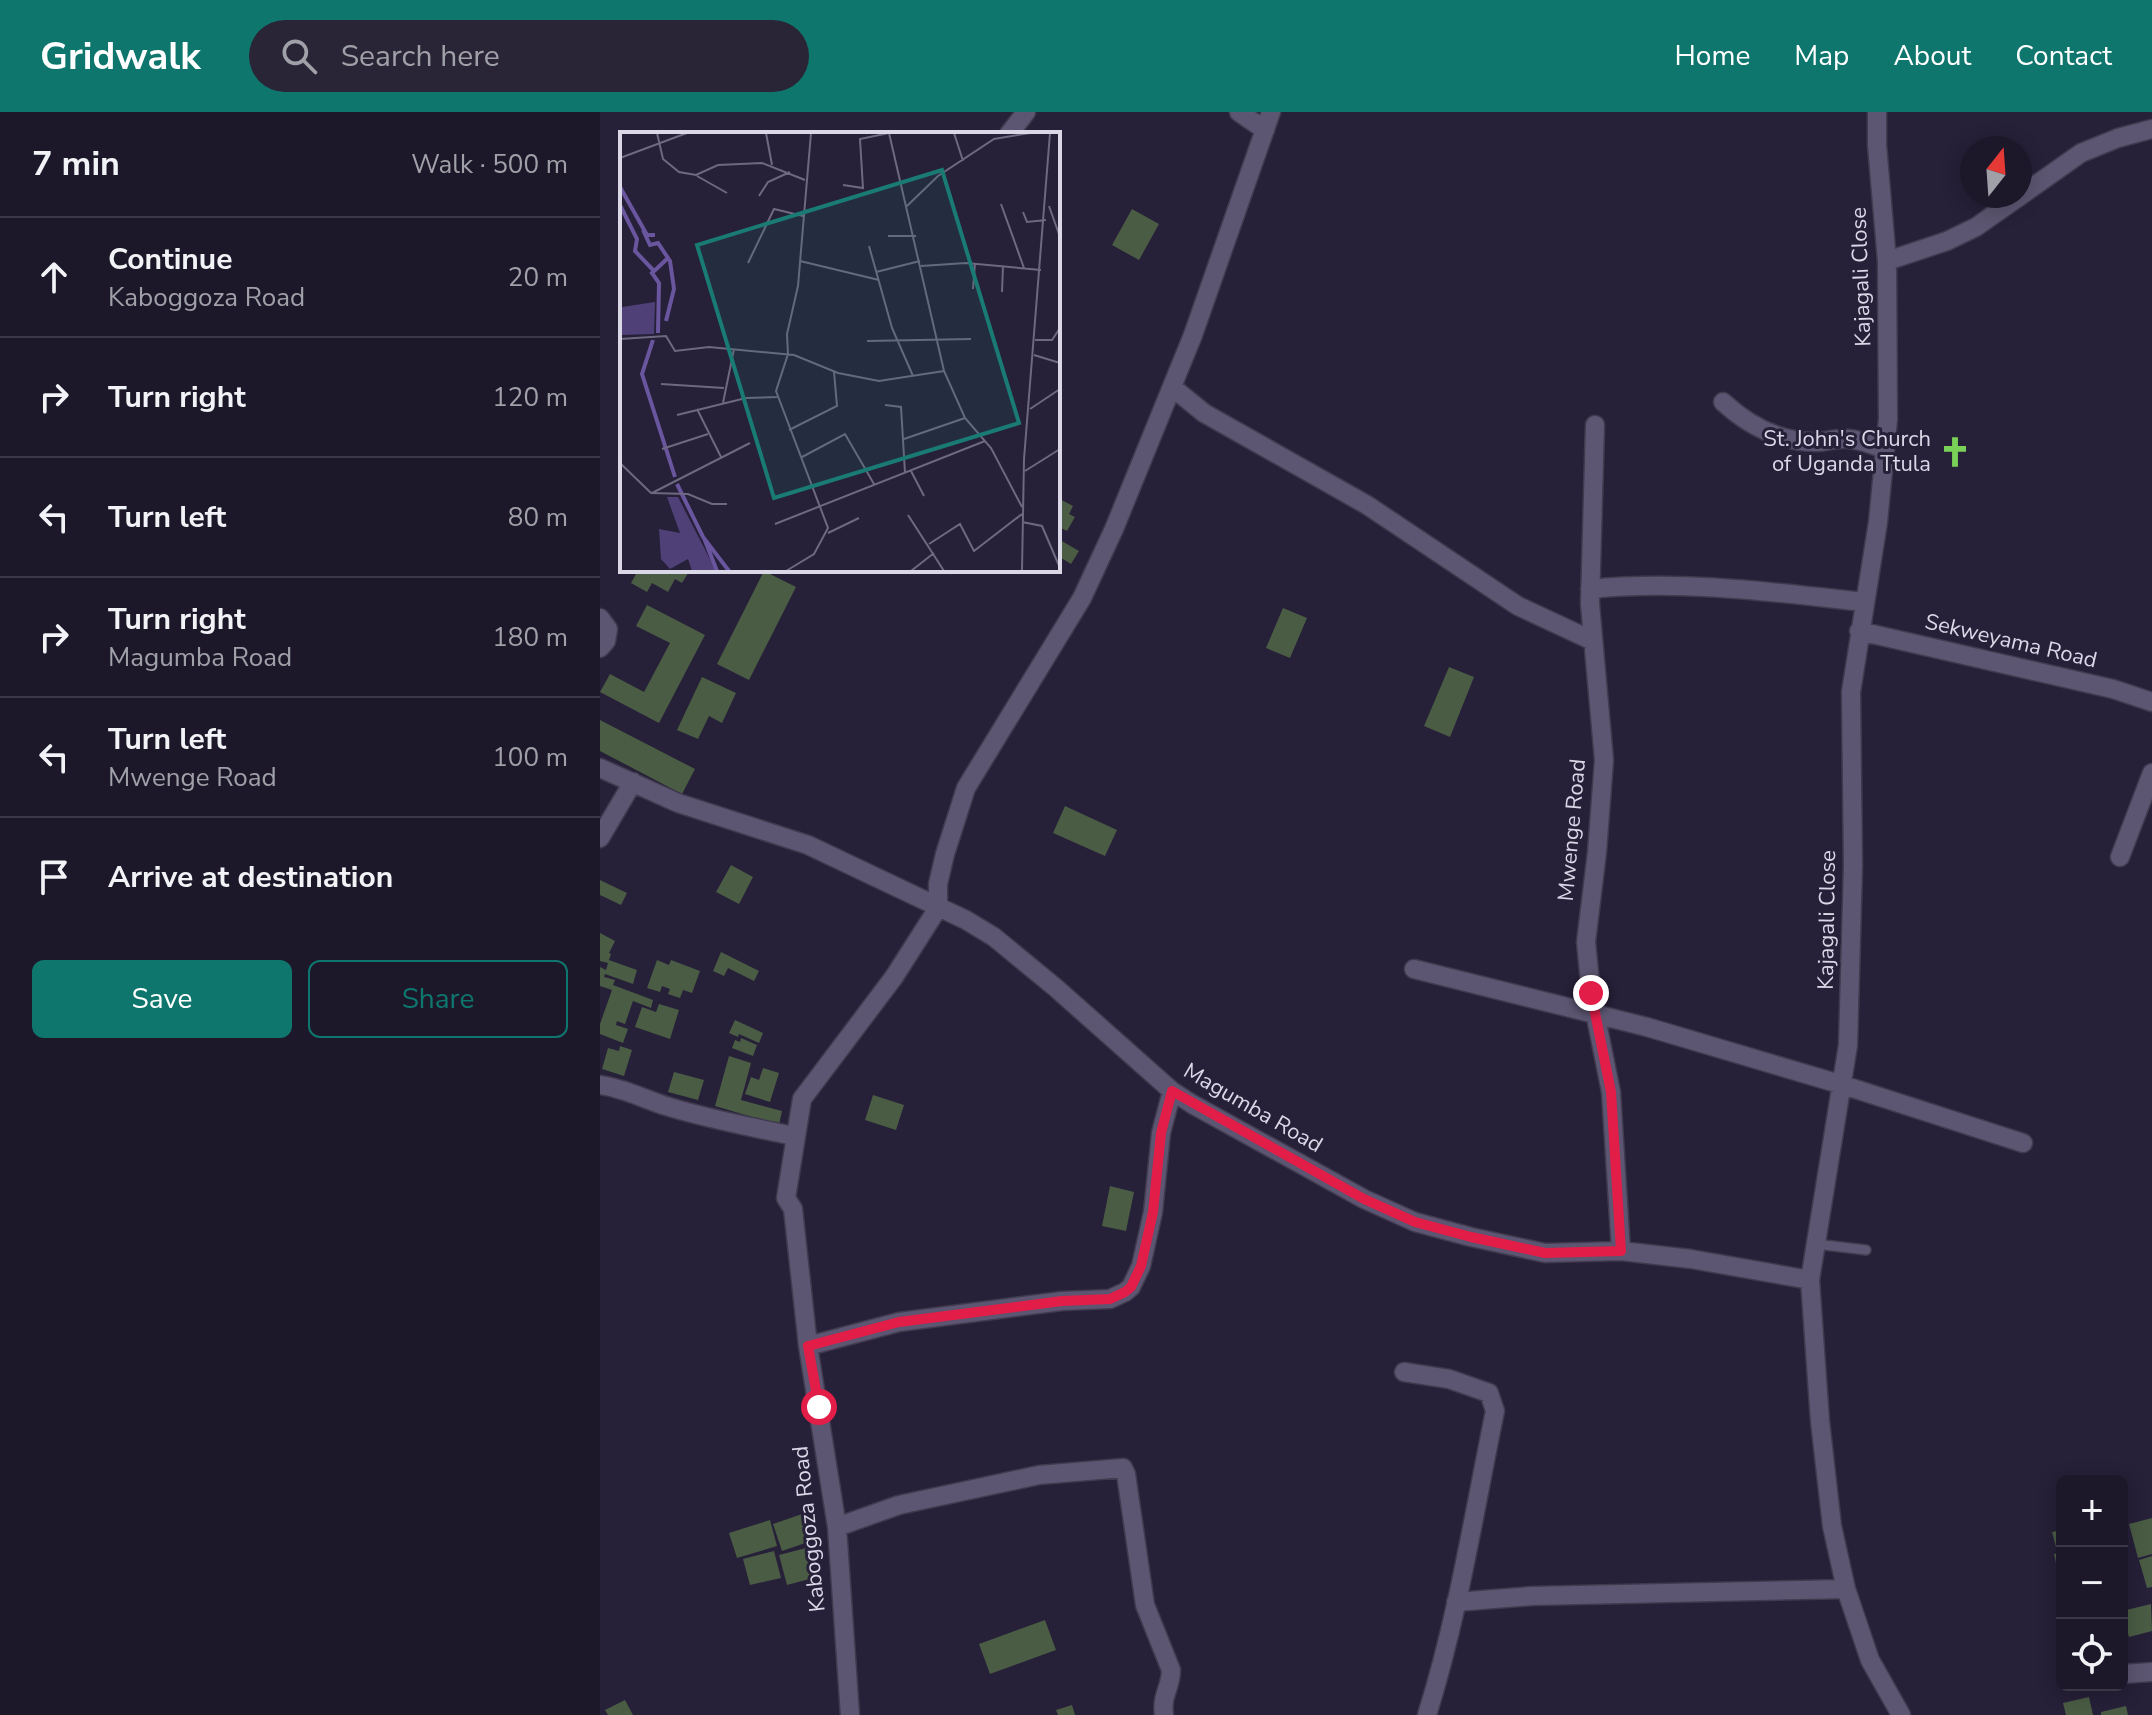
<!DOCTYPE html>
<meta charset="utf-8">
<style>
:root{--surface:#1c182a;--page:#292536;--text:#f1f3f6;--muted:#a0a0a8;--line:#3a3747;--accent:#0f766e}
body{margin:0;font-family:"Nunito Sans",sans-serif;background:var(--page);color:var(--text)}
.controls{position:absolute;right:24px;bottom:24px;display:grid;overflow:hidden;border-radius:12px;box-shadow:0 4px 20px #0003}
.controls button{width:72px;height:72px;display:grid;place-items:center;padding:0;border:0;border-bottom:2px solid var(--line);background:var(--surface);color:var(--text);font:40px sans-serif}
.compass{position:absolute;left:1360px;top:24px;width:72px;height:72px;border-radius:50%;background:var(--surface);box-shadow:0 4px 20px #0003;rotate:17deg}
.stop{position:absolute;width:24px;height:24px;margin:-18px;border:6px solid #e11d48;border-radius:50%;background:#fff}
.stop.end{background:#e11d48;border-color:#fff;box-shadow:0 2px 8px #0008}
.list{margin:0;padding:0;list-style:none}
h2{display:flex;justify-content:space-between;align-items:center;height:104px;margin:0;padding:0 32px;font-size:34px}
h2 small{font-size:26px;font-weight:400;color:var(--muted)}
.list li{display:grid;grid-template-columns:52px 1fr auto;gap:24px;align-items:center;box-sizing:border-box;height:120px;padding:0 32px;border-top:2px solid var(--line)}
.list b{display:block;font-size:30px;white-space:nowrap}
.list p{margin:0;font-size:26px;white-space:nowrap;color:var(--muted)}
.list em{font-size:26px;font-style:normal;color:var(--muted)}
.actions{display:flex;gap:16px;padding:24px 32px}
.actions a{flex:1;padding:18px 0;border:2px solid var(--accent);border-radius:12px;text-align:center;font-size:28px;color:var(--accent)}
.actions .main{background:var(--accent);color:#fff}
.icon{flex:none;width:44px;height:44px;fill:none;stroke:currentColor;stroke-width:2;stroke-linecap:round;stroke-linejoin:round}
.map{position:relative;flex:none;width:1552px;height:1603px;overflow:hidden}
header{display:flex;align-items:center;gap:48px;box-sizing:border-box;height:112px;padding:0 40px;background:var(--accent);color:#fff}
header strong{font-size:38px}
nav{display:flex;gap:44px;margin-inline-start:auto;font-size:28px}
.search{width:560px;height:72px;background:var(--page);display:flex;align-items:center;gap:20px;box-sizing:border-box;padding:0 28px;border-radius:44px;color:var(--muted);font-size:30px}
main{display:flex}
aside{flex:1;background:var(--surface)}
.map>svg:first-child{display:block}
.building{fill:#4a5c44}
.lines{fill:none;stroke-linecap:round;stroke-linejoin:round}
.lane-casing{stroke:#403a4f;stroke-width:12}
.street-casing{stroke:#403a4f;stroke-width:21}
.lane{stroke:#5c5672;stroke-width:9}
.street{stroke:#5c5672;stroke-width:18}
.route{stroke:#e11d48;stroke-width:10}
.labels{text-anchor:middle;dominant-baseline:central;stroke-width:6;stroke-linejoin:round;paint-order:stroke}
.street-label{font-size:22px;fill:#dad7e7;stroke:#262038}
.poi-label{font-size:22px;fill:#dad7e7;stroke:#262038;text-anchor:end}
.inset-river{fill:none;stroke:#69569e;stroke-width:4}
.inset-road{fill:none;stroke:#6e697e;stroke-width:2}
.view{fill:#197b74;fill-opacity:0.15;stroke:#197b74;stroke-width:4}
.inset-edge{fill:none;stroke:#dad7e7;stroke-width:4}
</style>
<header>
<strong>Gridwalk</strong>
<div class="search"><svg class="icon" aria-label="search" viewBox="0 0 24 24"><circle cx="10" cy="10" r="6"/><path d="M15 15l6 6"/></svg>Search here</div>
<nav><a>Home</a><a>Map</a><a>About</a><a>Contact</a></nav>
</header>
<main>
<aside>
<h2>7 min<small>Walk · 500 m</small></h2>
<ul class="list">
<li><svg class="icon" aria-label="ahead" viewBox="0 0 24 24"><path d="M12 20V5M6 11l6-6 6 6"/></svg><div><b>Continue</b><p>Kaboggoza Road</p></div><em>20 m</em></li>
<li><svg class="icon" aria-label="right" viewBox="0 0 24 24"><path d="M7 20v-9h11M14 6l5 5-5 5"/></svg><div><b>Turn right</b></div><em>120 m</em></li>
<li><svg class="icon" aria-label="left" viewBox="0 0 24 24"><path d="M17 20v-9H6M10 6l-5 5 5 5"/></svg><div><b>Turn left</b></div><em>80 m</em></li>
<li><svg class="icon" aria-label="right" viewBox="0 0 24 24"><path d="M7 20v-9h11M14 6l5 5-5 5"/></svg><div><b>Turn right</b><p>Magumba Road</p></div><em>180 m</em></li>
<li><svg class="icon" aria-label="left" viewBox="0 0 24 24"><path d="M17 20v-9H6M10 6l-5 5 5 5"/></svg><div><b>Turn left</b><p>Mwenge Road</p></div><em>100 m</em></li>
<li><svg class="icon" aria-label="arrive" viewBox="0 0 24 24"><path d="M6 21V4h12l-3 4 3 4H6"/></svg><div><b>Arrive at destination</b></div></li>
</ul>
<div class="actions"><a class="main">Save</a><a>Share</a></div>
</aside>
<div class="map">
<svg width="1552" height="1603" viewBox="0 0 1552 1603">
<rect width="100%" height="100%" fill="#262038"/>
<!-- building -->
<path class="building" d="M532 97 559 112 539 148 512 133Z
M458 386 473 394 469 402 475 405 467 419 461 416 458 421Z
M460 428 479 439 471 452 458 444Z
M30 458H90L82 471 75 467 68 480 52 471 47 480 31 471 36 462Z
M164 459 196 475 149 568 117 552Z
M47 493 105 523 59 611 0 580 10 562 44 580 70 531 36 514Z
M683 496 707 506 690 546 666 536Z
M849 555 874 565 850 625 824 614Z
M102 565 136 581 122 611 109 604 98 627 77 618Z
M0 608 95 657 82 682 0 639Z
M465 694 517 718 505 744 453 721Z
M131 753 153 765 139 792 116 780Z
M0 768 27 781 21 793 0 783Z
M0 821 15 829 9 841 11 842 9 848 37 858 33 872 5 862 4 865 15 868 13 873 53 888 51 896 33 889 25 912 17 909 16 913 28 917 23 931 0 922V912L12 878 0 874V855L6 858 8 851 0 849Z
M121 840 159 859 154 869 128 856 124 864 113 859Z
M57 848 69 853 71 848 100 859 92 881 83 878 80 886 68 882 70 877 62 874 60 880 47 876Z
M59 892 79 898 70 927 35 915 42 895 56 900Z
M135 908 163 921 159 931 139 922 138 925 129 921Z
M141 926 157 933 153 944 132 936 135 928 140 930Z
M20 934 32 938 24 964 2 957 8 936 19 939Z
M129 944 151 951 141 988 182 999 179 1013 115 994Z
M163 956 179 961 170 990 145 982 151 965 159 968Z
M74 960 104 968 98 988 68 980Z
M273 983 304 993 296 1018 265 1008Z
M510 1074 534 1080 526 1119 502 1114Z
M211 1399 220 1426 182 1439 173 1412Z
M1552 1406V1442L1538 1446 1529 1412Z
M170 1408 177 1434 137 1446 129 1421Z
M1462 1418V1433L1456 1435 1452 1420Z
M210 1435 217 1465 187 1473 179 1443Z
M174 1439 181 1466 150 1473 143 1447Z
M1462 1440V1474H1461L1454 1442Z
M1552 1444V1475L1547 1476 1539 1448Z
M1551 1492 1552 1519 1529 1525 1522 1499Z
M445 1508 456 1538 390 1562 379 1532Z
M1489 1585 1493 1603H1466L1463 1591Z
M25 1588 33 1603H8L5 1598Z
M472 1593 475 1603H458L456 1598Z
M1526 1594 1528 1603H1501V1600Z"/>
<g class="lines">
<defs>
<path id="lane" d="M1216 1132 1266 1138"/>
<path id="street" d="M639 0 665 18
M1277 0V33L1287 149 1288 307 1278 410 1251 580 1253 754 1248 933 1210 1168 1220 1309 1232 1414 1246 1477 1270 1548 1301 1603
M409 22 426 0
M1287 149 1347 129 1376 115 1481 41 1518 26 1552 17
M572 275 604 301 767 393 918 494 991 528
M1123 290C1149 314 1182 331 1218 330 1228 329 1238 326 1249 327 1261 328 1273 333 1285 337
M995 313 990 492 1004 648 997 740 986 830 991 881 1011 980 1021 1139
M990 477C1083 468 1172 480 1264 490
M0 506 8 517 6 529 0 536
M1259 519 1513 577 1552 590
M0 656 78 691 208 733 366 808 394 825 456 876 572 979 592 992 764 1087 815 1110 871 1125 945 1141 1021 1139 1091 1147 1210 1168
M0 726 33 670
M1520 745 1552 661
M814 857 1047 915 1243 973 1423 1031
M0 973C23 976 44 987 66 994 108 1007 151 1015 194 1024
M208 1234 299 1210 462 1189 510 1187 525 1180 531 1175 541 1154 553 1100 561 1021 572 979
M804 1260 849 1267 889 1281 895 1299C874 1401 858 1504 827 1603
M237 1415 299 1393 439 1363 523 1356 526 1362 545 1493 571 1558C571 1576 561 1583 564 1603
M856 1490 932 1484 1246 1477
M1522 1562 1552 1560
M250 1603 237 1415 208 1234 193 1097 186 1086 202 987 294 865 338 796V772L345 742 366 676 482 486 514 417 593 223 671 0"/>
</defs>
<!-- lane casing -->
<use href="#lane" class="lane-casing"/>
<!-- street casing -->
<use href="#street" class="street-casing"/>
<!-- lane -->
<use href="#lane" class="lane"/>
<!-- street -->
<use href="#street" class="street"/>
</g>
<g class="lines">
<!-- route -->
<path class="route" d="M219 1295 208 1234 299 1210 462 1189 510 1187 525 1180 531 1175 541 1154 553 1100 561 1021 572 979 764 1087 815 1110 871 1125 945 1141 1021 1139 1011 980 991 881"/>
</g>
<!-- icons -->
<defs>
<symbol id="church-bare" viewBox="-9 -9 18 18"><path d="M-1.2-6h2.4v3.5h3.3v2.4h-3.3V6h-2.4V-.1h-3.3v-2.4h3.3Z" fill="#79d157" stroke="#262038" stroke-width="2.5" paint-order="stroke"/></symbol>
</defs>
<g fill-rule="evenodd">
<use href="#church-bare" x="1333" y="318" width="44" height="44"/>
</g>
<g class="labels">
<!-- street labels -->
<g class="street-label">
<text transform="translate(1261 165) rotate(-92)">Kajagali Close</text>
<text transform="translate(1411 529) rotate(13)">Sekweyama Road</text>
<text transform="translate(972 718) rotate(-85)">Mwenge Road</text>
<text transform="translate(1227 808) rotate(-89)">Kajagali Close</text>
<text transform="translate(653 996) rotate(30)">Magumba Road</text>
<text transform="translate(209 1417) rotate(-96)">Kaboggoza Road</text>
</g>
<!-- poi labels -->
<g class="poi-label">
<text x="1331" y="327">St. John's Church<tspan x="1331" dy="25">of Uganda Ttula</tspan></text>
</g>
</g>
<!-- overview -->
<g transform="translate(20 20)">
<rect width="440" height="440" fill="#262038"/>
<path d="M35 170 34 202 0 203 2 175ZM47 365H58L96 439H72L68 427 50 437 41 427 39 397 60 401Z" fill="#4f4177"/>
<path class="inset-river" d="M0 55 27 103H35M0 73 17 107 15 119 33 138M23 98 30 113 38 111 50 129 54 157 46 189M38 201 39 151 32 141 48 126M33 208 22 242 55 345M57 352 83 405 109 439M84 406 97 439"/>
<path class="inset-road" d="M37 1 43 27 59 40 76 43 98 33 142 31 185 48M146 1 152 33M269 1 324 239 345 286 371 316 402 375M334 1 343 29M0 26 67 1M77 44 107 61M223 53 243 56 240 7 269 1M139 64 148 50 170 40M381 72 404 136M287 74 318 44 374 7 410 1M429 74 440 105M403 80 407 90 426 88M268 104H296M249 114 272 196 293 244M180 129 259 148M128 131 154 77 183 84M301 134 346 131 421 138M256 140 300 129M353 157 355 131M382 160 383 134M0 207 46 204 55 219 89 215 174 223 218 241 259 249 324 239M415 208H432L440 196M247 209 351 207M414 223 440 231M41 252 104 256M103 271 114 217M265 273 281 275 285 341M77 277 101 325M410 277 440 257M57 283 126 266 157 265M169 298 217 274 214 240M284 307 345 286M42 317 88 302M182 325 225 302 254 352M0 331 31 361 68 362 92 372H107M291 339 304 364M405 339 440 317M32 361 130 311M288 383 324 439M402 390 422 394 440 436M155 392 365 309M208 401 239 386M309 412 340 392 354 419 402 382M166 439 194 422 208 396 156 259 168 222 167 202 178 154 191 1M291 439 314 421M402 439 404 327 430 1"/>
<path class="view" d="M322 38 399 291 154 366 77 113Z"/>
<rect width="440" height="440" class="inset-edge"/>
</g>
</svg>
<div class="controls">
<button>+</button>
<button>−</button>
<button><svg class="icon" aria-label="locate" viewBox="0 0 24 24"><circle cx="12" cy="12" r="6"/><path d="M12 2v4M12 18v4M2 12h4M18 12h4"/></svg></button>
</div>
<svg class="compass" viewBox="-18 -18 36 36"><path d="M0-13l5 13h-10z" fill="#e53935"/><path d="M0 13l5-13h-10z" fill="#a0a0a8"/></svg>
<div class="stop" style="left:219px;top:1295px"></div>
<div class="stop end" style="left:991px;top:881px"></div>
</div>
</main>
